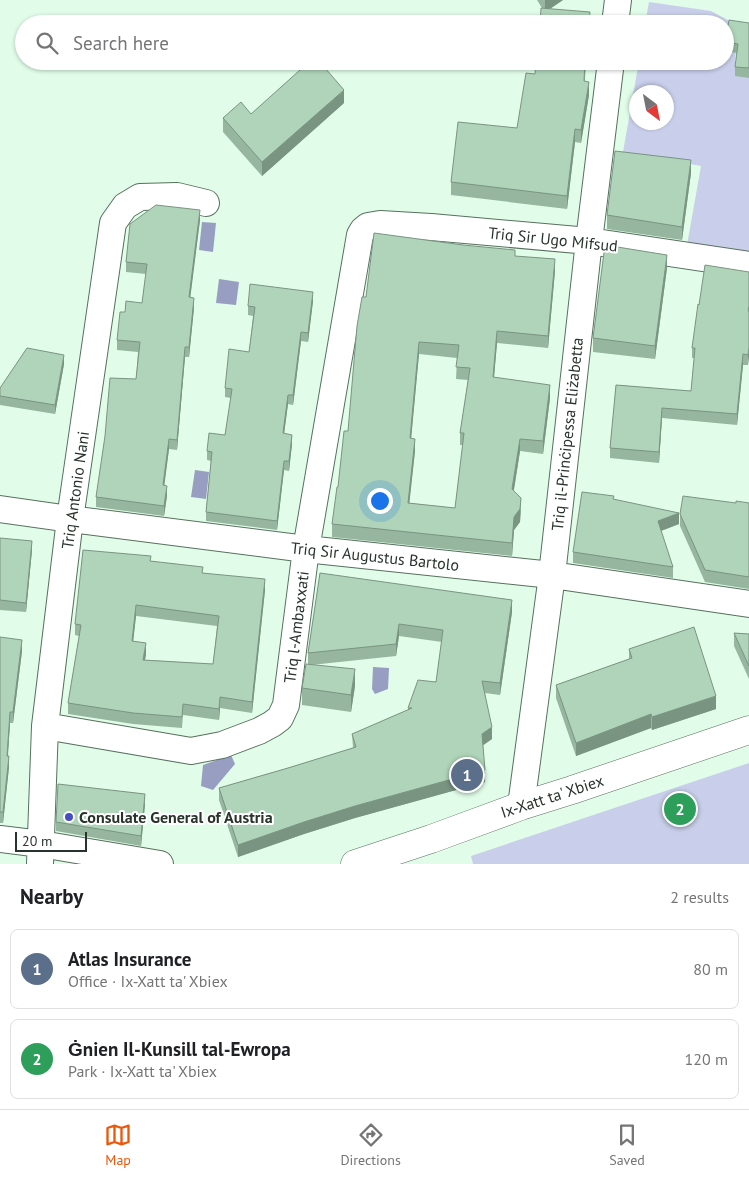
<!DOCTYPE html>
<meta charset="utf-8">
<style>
:root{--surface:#fff;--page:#f6f6f6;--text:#202124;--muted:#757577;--line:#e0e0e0;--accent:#ea580c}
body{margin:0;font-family:"PT Sans",sans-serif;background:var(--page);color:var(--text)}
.compass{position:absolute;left:629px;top:85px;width:45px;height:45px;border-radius:50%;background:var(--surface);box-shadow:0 1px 4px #0004;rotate:148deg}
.scale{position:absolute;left:15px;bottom:12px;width:72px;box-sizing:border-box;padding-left:5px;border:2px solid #28332b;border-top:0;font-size:14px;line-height:18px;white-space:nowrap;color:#28332b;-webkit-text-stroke:4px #fff;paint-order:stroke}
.you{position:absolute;left:379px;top:500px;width:18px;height:18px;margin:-12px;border:4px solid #fff;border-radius:50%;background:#1a73e8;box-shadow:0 0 0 8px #1a73e833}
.badge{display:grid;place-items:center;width:32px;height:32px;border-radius:50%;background:var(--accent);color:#fff;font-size:16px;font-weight:700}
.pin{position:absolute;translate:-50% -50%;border:2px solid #fff;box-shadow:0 1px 5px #0006}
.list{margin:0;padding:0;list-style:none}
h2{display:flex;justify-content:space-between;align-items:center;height:65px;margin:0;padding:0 20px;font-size:21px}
h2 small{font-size:16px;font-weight:400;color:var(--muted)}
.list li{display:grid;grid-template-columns:32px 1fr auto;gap:15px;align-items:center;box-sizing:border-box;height:80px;margin:0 10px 10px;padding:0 10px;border:1px solid var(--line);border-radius:8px}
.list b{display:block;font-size:19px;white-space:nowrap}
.list p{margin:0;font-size:16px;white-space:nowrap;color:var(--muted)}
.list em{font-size:16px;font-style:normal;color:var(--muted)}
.icon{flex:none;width:28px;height:28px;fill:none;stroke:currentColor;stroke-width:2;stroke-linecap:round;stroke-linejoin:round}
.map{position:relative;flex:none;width:749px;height:864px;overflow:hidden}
.search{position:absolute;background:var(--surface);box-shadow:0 1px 4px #0004;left:15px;right:15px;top:15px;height:55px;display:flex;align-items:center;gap:12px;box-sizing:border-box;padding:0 18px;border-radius:28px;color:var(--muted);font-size:19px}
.sheet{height:245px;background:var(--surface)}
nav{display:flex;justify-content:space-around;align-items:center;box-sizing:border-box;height:70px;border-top:1px solid var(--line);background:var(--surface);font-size:14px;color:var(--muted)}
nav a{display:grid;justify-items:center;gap:2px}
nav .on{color:var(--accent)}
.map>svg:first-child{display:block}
.green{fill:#c9cfea;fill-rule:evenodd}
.water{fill:#979ec2}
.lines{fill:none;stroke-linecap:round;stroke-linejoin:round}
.street-casing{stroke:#57705e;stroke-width:28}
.secondary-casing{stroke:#57705e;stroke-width:29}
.street{stroke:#fff;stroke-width:26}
.secondary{stroke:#fff;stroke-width:28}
.wall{fill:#96b69f;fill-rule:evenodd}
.shaded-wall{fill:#7a9482}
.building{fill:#afd4b9;stroke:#7a9482;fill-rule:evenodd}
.poi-dot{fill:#464cc1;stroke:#fff;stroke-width:2}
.labels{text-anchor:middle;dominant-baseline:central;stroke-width:4;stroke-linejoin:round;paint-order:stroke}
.street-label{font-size:16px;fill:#28332b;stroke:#fff}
.poi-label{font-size:16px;font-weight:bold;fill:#28332b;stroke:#fff;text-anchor:start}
</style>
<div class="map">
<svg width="749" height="864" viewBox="0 0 749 864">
<rect width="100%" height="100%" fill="#e1fde9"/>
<!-- green -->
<path class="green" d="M649 2 711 11 737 25 735 66 749 76V255L687 245 701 166 623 152 639 61H725V24H645ZM636 92H666V122H636Z
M749 763V864H473L471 856Z"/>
<!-- water -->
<path class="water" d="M202 222 216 223 213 252 199 250Z
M219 279 239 282 236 305 216 303Z
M195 470 209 472 206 499 191 497Z
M373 667 389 668 388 689 375 694 372 689Z
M231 755 235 764 213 790 201 786 203 765Z"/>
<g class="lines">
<defs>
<path id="street" d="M615 24 618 0
M0 509 70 519 306 549 552 575 749 604
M45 726 191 751 222 745 259 731 272 724 280 718 286 705 306 549 360 235 363 230 368 226 380 224 431 227 589 241 749 265
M521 806 552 575 589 241 611 61
M0 839 41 844 160 864
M40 864 45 726 70 519 113 223 125 206 140 197 177 196 206 203"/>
<path id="secondary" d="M355 864 431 839 521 806 572 790 749 730"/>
</defs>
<!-- street casing -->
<use href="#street" class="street-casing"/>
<!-- secondary casing -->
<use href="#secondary" class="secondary-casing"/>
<!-- street -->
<use href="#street" class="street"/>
<!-- secondary -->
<use href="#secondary" class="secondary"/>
</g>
<!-- wall -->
<path class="wall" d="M537 0H563L550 9 590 24 542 8Z
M749 23V78L735 76V67L737 53 725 51V42Z
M585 81 589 95 581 143 575 142 567 209 451 195V182L517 128Z
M344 103 262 176 223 132V118L251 114Z
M691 173 682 240 607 229V215Z
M200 220 190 297 194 308 189 357H185L177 450 169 449 164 485 167 496 164 516 96 507V497L136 379 138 352 117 350V340L125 312 142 303 146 274 126 272V262Z
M515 256 555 271 548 348 497 343 494 377 550 398 543 454 520 451 514 490 521 511 520 522 514 530 512 556 332 537V524L348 431 366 297ZM419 354 457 358 456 379 468 380 460 433V445H463L455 508 409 503 415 451 411 438Z
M667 268 655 359 593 352V338Z
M749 272 748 365H743L737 425 662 418 659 463 610 458V448L616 385 691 391 694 358H692V348L699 305Z
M313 301 308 342 301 341 293 405 288 404 284 434 292 444 289 471 284 470 277 530 206 521V512L211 461 207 460V451L225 435 231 398 225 397V388L249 352 253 316 248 315V306Z
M64 364 55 414 0 405V388Z
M614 499 679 524 661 531 673 567V578L573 563V552Z
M736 503H749V589L705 582 680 526V514Z
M0 538 32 550 26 612 0 610Z
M151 561 203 573 265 590 252 713 220 708 219 720 183 715 182 728 133 724 68 714V703L79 636 75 635V624ZM136 616 217 626 213 664 145 660 146 654 133 641Z
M320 573 512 612 500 695 485 693 492 739 483 745 485 782 355 818 304 834 238 857 219 800V788L288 768 353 748 352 734 408 710V708L436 682 442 642 399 636 396 656 311 665 355 686 351 712 302 705V688L308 665V653Z
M734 633 749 634V679L734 646Z
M0 637 22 651 13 723H10L8 756 9 767 3 823H0Z
M629 649 716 709 652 730 651 728 576 756 556 698V685L629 659Z
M145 804 141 846 56 831V822Z"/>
<!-- shaded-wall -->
<path class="shaded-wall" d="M545 0H563L545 12Z
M585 61H586L584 94V81Z
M589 82V95L581 143V130Z
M344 90V103L262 176V162Z
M575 129V142L567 209V196Z
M691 160V173L682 240V227Z
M200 210V220L189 308V297Z
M667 255V268L655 359V346Z
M555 259V271L548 348V336Z
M313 292V301L308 342V333Z
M194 298V308L189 357V347Z
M497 331V343L493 389V377Z
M301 332V341L293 405V395Z
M419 342V354L410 451V438Z
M185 347V357L177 450V440Z
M749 347V357L748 365V355Z
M743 354V365L737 425V414Z
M64 355V364L55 414V405Z
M550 385V398L543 454V441Z
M288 395V404L283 442V433Z
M662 408V418L659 463V452Z
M292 435V444L289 471V461Z
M169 439V449L163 496V485Z
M415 439V451L408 516V503Z
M520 439V451L512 501V489Z
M284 461V470L277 530V521Z
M167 486V496L164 516V506Z
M521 498 520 522 514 530 512 556V543L514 517Z
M679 513V524L658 532V521Z
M32 541V550L26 612V603Z
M265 579V590L252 713V702Z
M512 600V612L500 695V683Z
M136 605V616L132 652V641Z
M399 624V636L396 656V644Z
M22 640V651L13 723V712Z
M146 643V654L143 671V660Z
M355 669V686L351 712V695Z
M716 696V709L652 730V717Z
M220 697V708L219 720V709Z
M10 712V723L7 767V756Z
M651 714V728L576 756V743Z
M492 727V739L482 746V734Z
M9 756V767L3 823V812Z
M485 770V782L355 818 304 834 238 857V845L304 822 355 806Z
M145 794V804L141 846V836Z"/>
<!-- building -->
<path class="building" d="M541 8 590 12 589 24H540Z
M729 20 749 23V68L735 67 738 44 725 42Z
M310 61H319L344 90 262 162 223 118 241 102 251 114Z
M536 61H585L584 81 589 82 581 130 575 129 567 196 451 182 458 122 517 128 526 73 535 74Z
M615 151 691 160 682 227 607 215Z
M156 205 200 210 189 297 194 298 189 347H185L177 440 169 439 163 485 167 486 164 506 96 497 105 436 110 378 136 379 140 342 117 340 120 312H125L126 301 142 303 147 264 126 262 130 224Z
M374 233 463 245 515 250V256L555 259 548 336 497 331 493 377 550 385 543 441 520 439 512 489 521 498 520 509 514 517 512 543 332 524 337 487H338L344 431H348L357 326 362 297H366ZM419 342 459 345 456 367 470 368 460 433H464L455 508 408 503 415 439 410 438Z
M605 245 667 255 655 346 593 338Z
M705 265 749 272V306L748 311H749V347L748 355 743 354 737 414 662 408 659 452 610 448 616 385 691 391 695 348H692L698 304 699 305Z
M250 284 313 292 308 333 301 332 293 395H288L283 433 292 435 289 461H284L277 521 206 512 212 452 207 451 209 433 225 435 232 389 225 388 229 349 249 352 255 307 248 306Z
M27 348 64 355 55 405 0 396V388Z
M582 492 614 496 613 499 679 513 658 521 673 567 573 552Z
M683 496 736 503V501L749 503V577L705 570 680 514Z
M0 538 32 541 26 603 0 600Z
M83 550 151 556 150 561 203 567 202 573 265 579 252 702 220 697 219 709 183 704 182 717 133 713 68 703 81 625 75 624ZM136 605 219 616 213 664 143 660 146 643 132 641Z
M320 573 512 600 500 683 482 681 492 727 482 734 485 770 355 806 304 822 238 845 219 788 288 768 356 747 352 734 412 708H408L418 680 436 682 443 630 399 624 396 644 308 653Z
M694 627 716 696 652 717 651 714 576 743 556 685 632 658 629 649Z
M734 633 749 634V666Z
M0 637 22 640 13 712H10L7 756H9L3 812H0Z
M306 664 355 669 351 695 302 688Z
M58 784 145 794 141 836 56 822Z"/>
<!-- markers -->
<circle class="poi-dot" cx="69" cy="817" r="5"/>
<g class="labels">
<!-- street labels -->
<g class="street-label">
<text transform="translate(553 239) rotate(6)">Triq Sir Ugo Mifsud</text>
<text transform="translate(567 434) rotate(-84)">Triq il-Prinċipessa Eliżabetta</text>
<text transform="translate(75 490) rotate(-82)">Triq Antonio Nani</text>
<text transform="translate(375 556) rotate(6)">Triq Sir Augustus Bartolo</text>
<text transform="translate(296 627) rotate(-83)">Triq l-Ambaxxati</text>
<text transform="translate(552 796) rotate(-18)">Ix-Xatt ta' Xbiex</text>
</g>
<!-- poi labels -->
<g class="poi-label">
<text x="79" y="817">Consulate General of Austria</text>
</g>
</g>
</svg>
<svg class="compass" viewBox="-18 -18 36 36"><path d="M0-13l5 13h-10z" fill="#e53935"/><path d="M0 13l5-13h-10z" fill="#757577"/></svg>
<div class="scale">20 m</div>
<div class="you"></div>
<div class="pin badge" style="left:467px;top:775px;background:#5c6f8a">1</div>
<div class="pin badge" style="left:680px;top:809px;background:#2e9e5b">2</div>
<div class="search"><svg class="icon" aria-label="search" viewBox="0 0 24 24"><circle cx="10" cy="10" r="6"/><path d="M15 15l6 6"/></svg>Search here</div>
</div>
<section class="sheet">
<h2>Nearby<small>2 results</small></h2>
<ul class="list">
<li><span class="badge" style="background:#5c6f8a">1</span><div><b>Atlas Insurance</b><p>Office · Ix-Xatt ta' Xbiex</p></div><em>80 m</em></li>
<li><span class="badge" style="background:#2e9e5b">2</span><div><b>Ġnien Il-Kunsill tal-Ewropa</b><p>Park · Ix-Xatt ta' Xbiex</p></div><em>120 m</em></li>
</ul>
</section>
<nav>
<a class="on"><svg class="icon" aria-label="map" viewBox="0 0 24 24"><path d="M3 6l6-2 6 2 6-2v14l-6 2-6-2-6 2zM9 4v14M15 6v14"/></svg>Map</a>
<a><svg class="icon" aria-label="directions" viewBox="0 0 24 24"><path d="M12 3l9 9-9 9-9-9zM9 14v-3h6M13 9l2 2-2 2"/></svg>Directions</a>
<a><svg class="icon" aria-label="saved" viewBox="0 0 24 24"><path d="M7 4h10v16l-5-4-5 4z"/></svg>Saved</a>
</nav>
